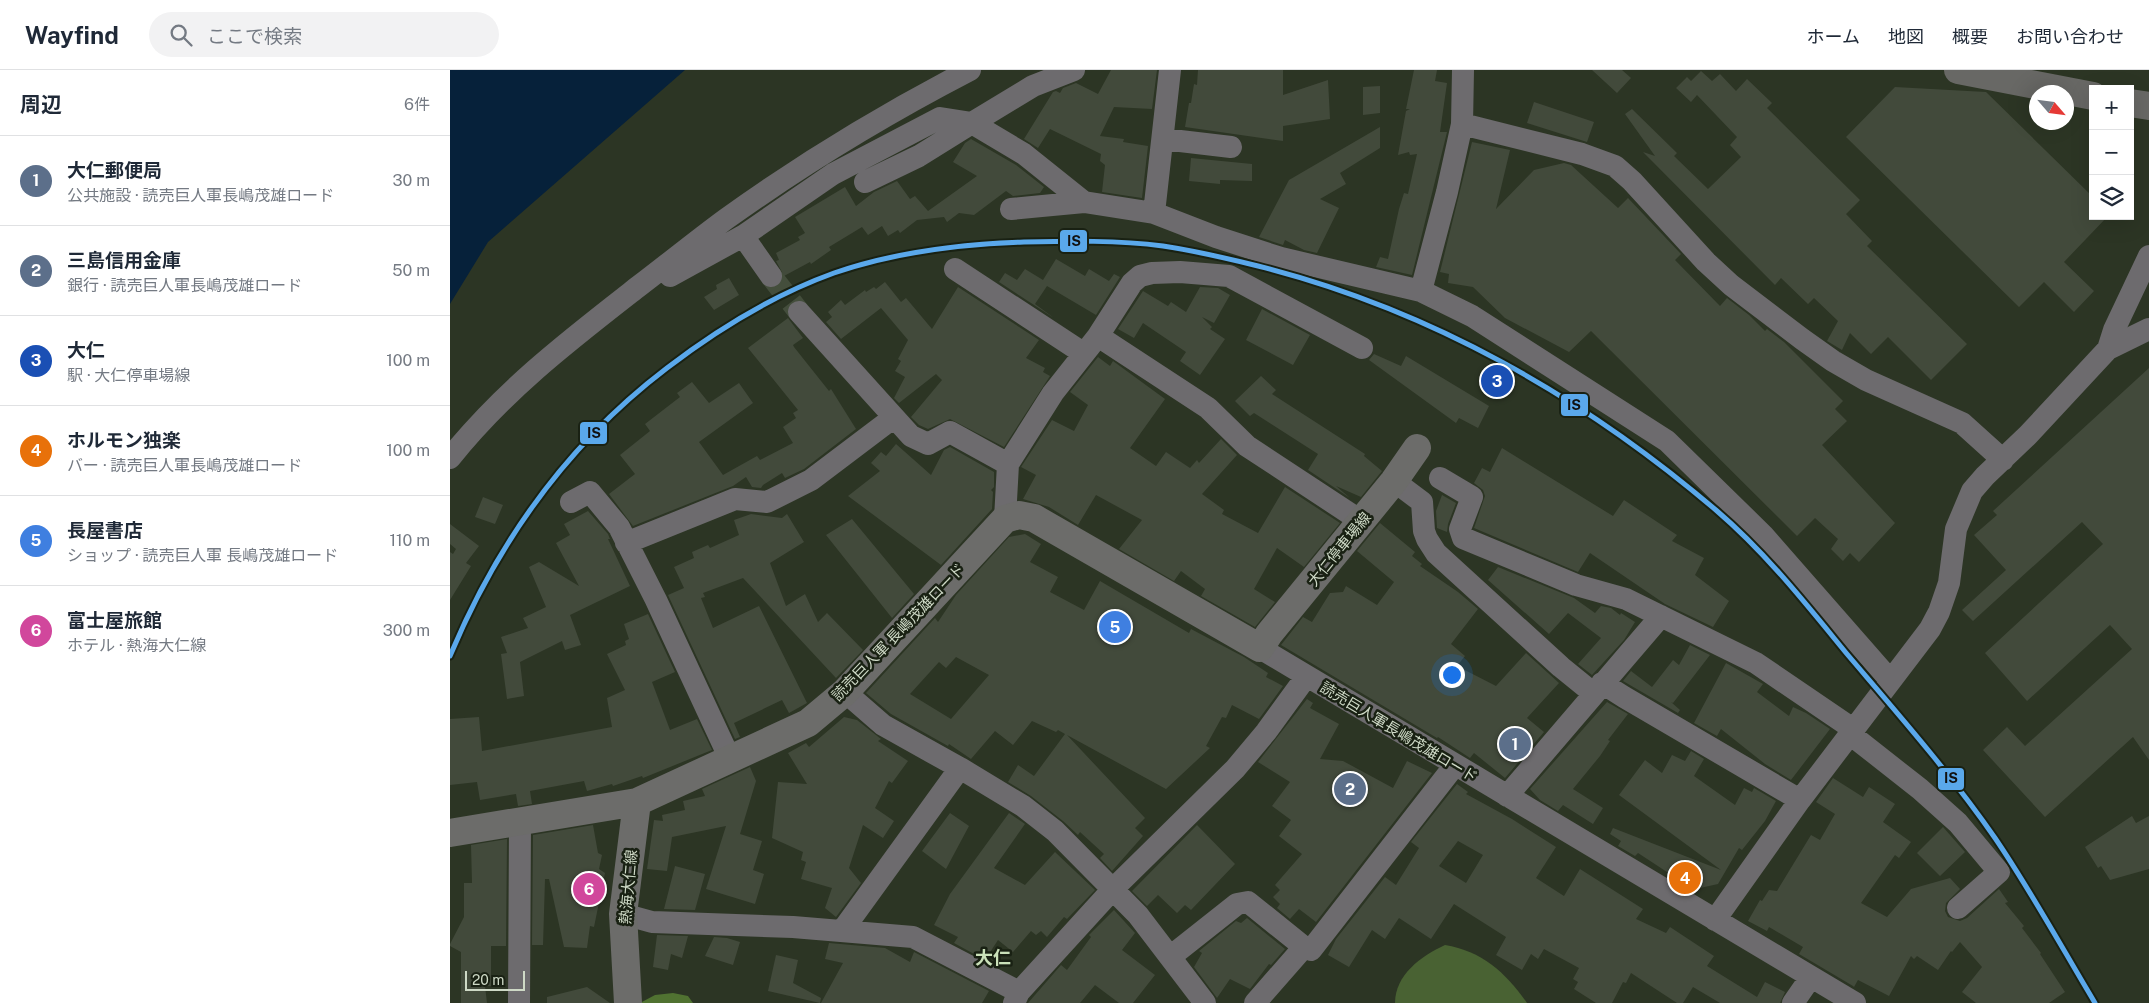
<!DOCTYPE html>
<html lang="ja">
<meta charset="utf-8">
<style>
:root{--surface:#fff;--page:#f2f2f3;--text:#1f2937;--muted:#747a83;--line:#e0e1e3;--accent:#db2777}
body{margin:0;font-family:"Public Sans","Noto Sans JP",sans-serif;background:var(--page);color:var(--text)}
.controls{position:absolute;right:15px;top:15px;display:grid;overflow:hidden;border-radius:0px;box-shadow:0 5px 20px #0002}
.controls button{width:45px;height:45px;display:grid;place-items:center;padding:0;border:0;border-bottom:1px solid var(--line);background:var(--surface);color:var(--text);font:25px sans-serif}
.compass{position:absolute;left:1579px;top:15px;width:45px;height:45px;border-radius:50%;background:var(--surface);box-shadow:0 5px 20px #0002;rotate:118deg}
.scale{position:absolute;left:15px;bottom:12px;width:60px;box-sizing:border-box;padding-left:5px;border:2px solid #ced9c6;border-top:0;font-size:14px;line-height:18px;white-space:nowrap;color:#ced9c6;-webkit-text-stroke:4px #192113;paint-order:stroke}
.you{position:absolute;left:1001px;top:604px;width:18px;height:18px;margin:-12px;border:4px solid #fff;border-radius:50%;background:#1a73e8;box-shadow:0 0 0 8px #1a73e833}
.badge{display:grid;place-items:center;width:32px;height:32px;border-radius:50%;background:var(--accent);color:#fff;font-size:16px;font-weight:700}
.pin{position:absolute;translate:-50% -50%;border:2px solid #fff;box-shadow:0 1px 5px #0006}
.list{margin:0;padding:0;list-style:none}
h2{display:flex;justify-content:space-between;align-items:center;height:65px;margin:0;padding:0 20px;font-size:21px}
h2 small{font-size:16px;font-weight:400;color:var(--muted)}
.list li{display:grid;grid-template-columns:32px 1fr auto;gap:15px;align-items:center;box-sizing:border-box;height:90px;padding:0 20px;border-top:1px solid var(--line)}
.list b{display:block;font-size:19px;white-space:nowrap}
.list p{margin:0;font-size:16px;white-space:nowrap;color:var(--muted)}
.list em{font-size:16px;font-style:normal;color:var(--muted)}
.icon{flex:none;width:28px;height:28px;fill:none;stroke:currentColor;stroke-width:2;stroke-linecap:round;stroke-linejoin:round}
.map{position:relative;flex:none;width:1699px;height:933px;overflow:hidden}
header{display:flex;align-items:center;gap:30px;box-sizing:border-box;height:70px;padding:0 25px;background:var(--surface);border-bottom:1px solid var(--line)}
header strong{font-size:24px}
nav{display:flex;gap:28px;margin-inline-start:auto;font-size:18px}
.search{width:350px;height:45px;background:var(--page);display:flex;align-items:center;gap:12px;box-sizing:border-box;padding:0 18px;border-radius:28px;color:var(--muted);font-size:19px}
main{display:flex}
aside{flex:1;background:var(--surface)}
.map>svg:first-child{display:block}
.green{fill:#496233}
.forest{fill:#507231}
.water{fill:#06213a}
.building{fill:#424a3b;fill-rule:evenodd}
.lines{fill:none;stroke-linecap:round;stroke-linejoin:round}
.minor-tunnel{stroke:#444e3c;stroke-width:22;stroke-dasharray:22 11;stroke-linecap:butt}
.minor{stroke:#6d6b6e;stroke-width:22}
.major{stroke:#6c6c6a;stroke-width:28}
.highway{stroke:#686865;stroke-width:28}
.rail-1-casing{stroke:#192113;stroke-width:9}
.rail-1{stroke:#5aa8eb;stroke-width:5}
.labels{text-anchor:middle;dominant-baseline:central;stroke-width:5;stroke-linejoin:round;paint-order:stroke}
.street-label{font-size:15px;fill:#ced9c6;stroke:#192113}
.quarter-label{font-size:18px;font-weight:bold;fill:#cae1b9;stroke:#192113}
.line-badge{stroke:#192113;stroke-width:2}
.pale-badge-label{font-size:14px;text-anchor:middle;font-weight:bold;fill:#111}
</style>
<header>
<strong>Wayfind</strong>
<div class="search"><svg class="icon" aria-label="search" viewBox="0 0 24 24"><circle cx="10" cy="10" r="6"/><path d="M15 15l6 6"/></svg>ここで検索</div>
<nav><a>ホーム</a><a>地図</a><a>概要</a><a>お問い合わせ</a></nav>
</header>
<main>
<aside>
<h2>周辺<small>6件</small></h2>
<ul class="list">
<li><span class="badge" style="background:#5c6f8a">1</span><div><b>大仁郵便局</b><p>公共施設 · 読売巨人軍長嶋茂雄ロード</p></div><em>30 m</em></li>
<li><span class="badge" style="background:#5c6f8a">2</span><div><b>三島信用金庫</b><p>銀行 · 読売巨人軍長嶋茂雄ロード</p></div><em>50 m</em></li>
<li><span class="badge" style="background:#1a4fb4">3</span><div><b>大仁</b><p>駅 · 大仁停車場線</p></div><em>100 m</em></li>
<li><span class="badge" style="background:#e8710a">4</span><div><b>ホルモン独楽</b><p>バー · 読売巨人軍長嶋茂雄ロード</p></div><em>100 m</em></li>
<li><span class="badge" style="background:#3f7fe0">5</span><div><b>長屋書店</b><p>ショップ · 読売巨人軍 長嶋茂雄ロード</p></div><em>110 m</em></li>
<li><span class="badge" style="background:#d1479c">6</span><div><b>富士屋旅館</b><p>ホテル · 熱海大仁線</p></div><em>300 m</em></li>
</ul>
</aside>
<div class="map">
<svg width="1699" height="933" viewBox="0 0 1699 933">
<rect width="100%" height="100%" fill="#2c3524"/>
<!-- green -->
<path class="green" d="M995 875C1032 881 1056 903 1077 933H945C945 905 971 886 995 875Z"/>
<!-- forest -->
<path class="forest" d="M223 923 238 926 243 933H190L205 925Z"/>
<!-- water -->
<path class="water" d="M0 0H235L38 172 0 234Z"/>
<!-- building -->
<path class="building" d="M661 0H707L702 39 664 37 650 66 674 69 673 72 698 76 692 128 652 122 655 95 650 91 651 84 600 59 588 78 574 69 603 22 606 21 610 23 613 18 626 13 648 24Z
M748 0H833V25L878 10 880 49 833 56V71L735 57 739 33H741L744 14 747 15Z
M964 0H987L985 11 997 13 990 62H997L962 205 926 197 930 187 938 189 949 139 954 123 958 124 967 84 960 85 959 82 948 85 956 41 960 39H956Z
M1142 0H1172L1181 8 1167 23Z
M1251 1 1262 11 1270 4 1286 21 1297 9 1322 33 1317 38 1410 130 1396 144 1422 171 1417 176 1517 274 1481 310 1438 267 1421 284 1400 263 1392 280 1377 271 1388 251 1364 228 1358 234 1331 208 1325 215 1193 82 1205 86 1175 44 1182 39 1227 83 1224 86 1258 119 1291 87 1280 75 1287 67 1247 25 1241 32 1226 18 1237 7 1241 11Z
M930 16V43L913 45V17Z
M1445 17 1536 22 1643 127V146H1658L1614 192 1644 221 1624 242 1594 212 1569 237 1396 67Z
M1084 32 1144 52 1137 72 1077 53Z
M930 57V78L890 103 896 114 870 129 889 138 867 183 854 180 835 170 833 175 809 167 839 110Z
M521 69 566 95 594 117 590 123 563 126 556 121 524 145 509 143 497 152 494 147 467 150 450 163 448 160 438 166 432 156 418 165 412 157 379 177 381 180 361 194 360 192 334 206 326 191 329 190 326 183 350 170 348 167 355 163 345 147 395 117 406 136 424 122 447 111 460 129 465 126 478 141 527 106 503 92 515 73Z
M1022 72 1060 80 1046 139 1084 100 1114 93 1121 95 1168 138 1178 128 1231 184 1225 190 1270 236 1277 228 1299 245 1315 261 1317 259 1334 272 1393 331 1385 339 1397 351 1372 375 1445 453 1409 492 1400 483 1393 491 1381 479 1388 469 1365 448 1347 466 1141 261 1119 282 1055 248 1023 217 998 213 999 204 990 202Z
M741 88 802 94V111L770 110V114L739 111Z
M606 189 635 206 639 199 659 211 664 204 670 207 646 245 597 216 585 234 604 248 549 212 555 203 567 210 575 199 593 210Z
M279 208 289 225 264 240 254 227 267 219 266 215Z
M435 212 451 232 456 228 482 259 508 217 589 270 576 288 595 298 593 302 600 306 554 377 500 349 478 359 469 355 461 347 492 310 486 304 449 333 444 328 455 307 445 301 451 291 448 289 458 270 431 238 391 269 376 252 382 247 378 242 391 230 395 235 415 220 416 222 424 217 426 219Z
M750 217 768 218 780 225 764 253 752 247 762 257 760 259 775 269 750 305 730 291 736 282 693 253 684 268 668 259 693 221 718 236 721 232 736 242Z
M812 239 860 265 843 295 796 270Z
M338 248 353 268 343 275 344 277 379 321 381 319 406 359 354 399 335 408 332 403 313 415 311 418 302 417 296 407 283 416 183 456 159 424 185 404 170 385 200 361 195 354 230 327 227 323 242 312 259 333 289 313 303 333 249 372 273 405 307 386 310 390 343 373 333 357 346 348 343 343 348 340 298 278Z
M924 284 951 296 956 286 1039 336 1028 358 1009 348 1006 353 919 290Z
M648 287 660 296 663 291 715 329 680 378 706 396 716 382 740 398 747 390 749 393 771 369 787 385 752 424 774 440 772 444 808 463 835 417 890 453 854 497 827 478 804 519 825 532 805 557 751 526 755 519 731 501 724 511 669 479 692 450 646 425 628 455 599 437 573 429 586 405 571 397 602 350 624 361 638 335 620 322Z
M1699 298V690L1683 667 1595 747 1533 680 1557 657 1575 676 1682 579 1660 555 1577 631 1535 583 1653 474 1632 452 1523 551 1512 540 1556 500 1524 465 1547 445 1543 441Z
M811 306 826 320 822 324 915 384 914 386 932 401 911 427 886 416 900 428 858 400 868 384 804 343 800 346 785 331Z
M446 374 481 405 494 380 500 377 544 402V417L541 420 543 422 542 439 491 495 398 426 430 401 421 393 431 382 436 386Z
M1052 378 1163 446 1174 430 1227 465 1222 471 1254 488 1245 505 1279 531 1263 557 1215 534 1140 483 1128 502 1024 458 1035 426 1033 420 1024 413 1032 398 1040 402Z
M992 425 1006 433 998 454 997 462 987 458 986 441Z
M33 427 53 435 45 454 25 447Z
M138 441 158 464 160 469H158L180 516 120 545 131 575 115 580 112 571 70 592 74 626 57 629 51 584 57 583 51 567 78 558 73 548 96 537 79 497 89 492 129 516 106 473 120 465 114 454Z
M301 444 332 448 337 444 354 472 320 493 336 536 355 524 368 552 377 543 413 580 386 608 293 508 253 523 255 527 251 528 263 558 309 536 357 633 339 643 332 630 284 653 290 667 285 669 218 525 234 518 224 497 244 488 242 482 258 475 260 478 289 465 284 450Z
M402 449 464 524 442 548 376 465Z
M930 453 965 482 962 486 972 494 970 496 1008 522 1028 539 1001 574 1015 586 1007 596 1046 616 1076 583 1109 613 1077 648 1094 662 1055 708 1024 683 1020 688 988 667 987 668 831 575 853 547 862 552 880 523 893 522 896 516 927 535 944 512 907 481Z
M0 454 29 476 16 493 21 496 0 530V482L3 484 6 479 0 474Z
M575 464 591 474 580 492 608 507 600 522 634 540 650 511 739 563 741 559 794 587 818 603 816 607 833 616 809 649 782 635 776 648 772 647 756 676 760 678 716 719 617 665 695 748 685 758 693 766 662 801 650 788 654 784 630 762 628 765 613 751 581 726 558 712 568 695 584 706 615 664 608 660 606 662 582 651 563 675 545 661 521 689 499 674 498 676 441 644 416 623 485 548 488 552 506 525 559 467ZM506 587 539 605 501 649 460 624 489 592 496 598Z
M1048 497 1124 528 1145 543 1151 536 1161 538 1170 545 1171 543 1185 552 1174 570 1142 605 1128 594 1151 568 1118 543 1099 564 1038 510Z
M198 544 225 602 202 612 220 660 247 649 262 680 193 708 192 706 163 716 162 714 137 721 134 711 80 721 82 734 68 736 66 724 30 730 27 712 0 715V649L29 647 32 681 162 657 157 628 175 620 157 584 176 575 175 571 179 569 174 554Z
M1240 575 1260 585 1223 633 1221 632 1230 640 1228 643 1173 611 1181 601 1202 617 1223 590 1229 595Z
M1276 593 1313 614 1307 622 1339 646 1343 637 1356 643 1380 659 1341 710 1315 694 1271 659 1267 666 1244 653Z
M857 629 863 633 860 638 889 654 870 689 893 691 943 718 957 691 982 703 866 852 849 839 840 849 827 838 830 834 823 827 830 820 825 815 852 784 829 766 841 750 822 736 840 712 808 692Z
M1157 632 1178 644 1158 670 1160 671 1150 686 1123 719 1153 738 1143 754 1113 735 1108 741 1090 730 1080 719Z
M394 647 407 650 431 669 428 671 458 691 442 713 439 711 425 738 444 751 433 768 413 755 399 798 411 813 386 847 375 838 382 818 351 809 356 792 351 790 353 782 322 768 328 712 357 714 338 683 356 673 359 677Z
M1241 681 1254 689 1244 706 1285 735 1294 718 1302 722 1304 718 1326 731 1315 751 1292 780 1289 778 1268 814 1241 820 1219 807 1220 804 1188 783 1185 786 1168 776 1171 771 1160 764 1163 758 1271 800 1169 725 1195 690 1212 703 1222 685 1235 691Z
M300 697 306 711 290 764 312 771 303 800 314 804 305 834 256 819 276 756 222 767 217 801 197 799 204 750 213 751 212 745 235 740 233 731 255 726 252 719Z
M1383 708 1413 727 1419 717 1445 734 1433 752 1461 772 1449 788 1445 785 1411 833 1437 847 1461 819 1500 808 1510 819 1496 833 1495 841 1498 847 1510 851 1517 848 1549 819 1558 832 1555 833 1574 856 1572 858 1591 883 1590 884 1615 922 1599 933H1526L1512 922 1532 897 1510 872 1502 882 1501 881 1488 900 1467 886 1464 889 1461 886 1439 926 1408 910 1404 917 1403 916 1349 884 1353 877 1319 857 1317 861 1298 851 1310 830 1312 831 1319 820 1327 821 1361 765 1370 770 1385 744 1366 732Z
M1007 714 1018 722 1016 724 1062 749 1106 777 1086 808 1114 826 1130 799 1193 839 1186 849 1216 863 1220 857 1264 886 1257 896 1307 927 1315 912 1335 922 1330 933H1270L1243 917 1233 933H1227L1181 903 1176 913 1173 912 1162 933H1146L1124 919 1128 912 1123 909 1129 898 1094 879 1088 889 1081 884 1072 900 1046 885 1056 867 1004 834 981 869 949 848 935 869 922 860 899 897 878 885 886 869 935 807 946 815 969 778 961 772ZM1008 771 1033 785 1016 813 989 796Z
M500 743 519 756 496 799 472 781Z
M559 743 575 754 544 798 575 815 605 782 645 820 617 849 614 847 597 867 591 861 586 865 581 861 563 882 548 870 535 890 504 873 508 867 484 855 500 824Z
M1682 746 1686 753 1699 746V799L1660 810 1651 796 1648 798 1635 777Z
M143 755 148 783 152 785 149 799 155 803 144 857 140 856 137 878 114 877 99 809H95L93 875H82L83 765Z
M747 755 785 794 741 840 735 835 727 843 708 825 697 836 682 821Z
M1493 757 1515 782 1490 806 1467 783Z
M57 769 56 876H41V916H35L37 933H11V882L0 876V874L14 847V813H22L21 775Z
M225 796 255 804 245 840 214 839Z
M664 840 685 863 672 880 705 905 683 933H669L645 915 630 933H578L611 895 617 900 641 867 639 865Z
M797 848 835 879 821 895 819 894 800 919 780 909 767 928 744 897 752 883 749 881 786 851 791 853Z
M207 865 238 866 232 888 221 884 218 900 203 897Z
M264 867 277 868 290 872 283 895 255 886Z
M379 873 435 878 460 892 464 882 539 921 532 933H371L393 893 375 889Z
M326 885 348 890 343 913 371 928 370 933 318 921Z
M137 917 160 933H97V927Z"/>
<g class="lines">
<!-- minor-tunnel -->
<path class="minor-tunnel" d="M321 206 349 242"/>
<!-- minor -->
<path class="minor" d="M1012 54 1132 84 1165 96 1182 111 1256 192 1281 215 1352 269 1383 291 1416 310 1512 353 1553 390
M713 69 781 77
M415 112 469 86 522 53 574 84 634 132 704 143 766 167 831 188 971 221 1022 246 1217 371 1313 465 1440 610
M561 139 634 132
M704 143 720 0
M293 166 383 104 490 48 522 53 583 16 624 0
M505 199 633 283
M220 206 293 166 321 206
M971 221 997 122 1012 54 1013 0
M349 242 461 366 478 374 500 362 558 394 555 449
M648 266 682 213 690 206 702 203 730 202 779 206 912 278
M1658 279 1664 260 1699 186
M0 388C54 320 121 269 189 216 218 194 246 171 276 149 354 93 435 44 520 0
M558 394 603 323 648 266 758 338 797 376 911 451
M990 408 1022 427 1010 459 1013 468 1126 515 1176 529 1306 593 1403 659
M944 411 972 432 974 461 977 469 986 483 1111 597 1143 623
M121 432 140 422 169 457 206 530 280 689
M176 473 285 429 317 432 361 410 443 348
M810 578 1405 933
M1152 613 1174 627 1350 730
M395 622 433 655 510 698 573 736 605 761 688 845 755 933
M1400 664 1470 719 1508 753 1549 802 1508 838
M1057 726 1211 546
M173 844 202 852 343 857 463 867 569 922
M1265 850 1350 730 1480 559 1489 542 1499 513 1506 459 1522 421 1535 406 1578 365 1658 279 1699 259
M392 861 510 698
M720 887 787 834 798 832 854 877
M69 933 70 753
M564 933 569 922 663 819 785 699 816 662 856 607
M805 933 854 877 861 880 1005 695
M1343 933 1361 907"/>
<!-- major -->
<path class="major" d="M0 763 187 732 358 653 395 622 555 449 569 445 584 448 810 578 819 564 944 411 967 378
M178 933 173 844 187 732"/>
<!-- highway -->
<path class="highway" d="M1508 0 1643 26
M1680 33 1699 36"/>
<defs>
<path id="rail-1" d="M0 586C48 471 117 374 217 298 268 259 323 225 384 203 445 182 510 174 574 172 620 171 667 170 713 176 745 181 776 188 808 196 979 239 1134 327 1267 441 1316 483 1356 534 1397 584 1448 644 1500 703 1545 768 1581 821 1612 878 1645 933"/>
</defs>
<!-- rail-1 casing -->
<use href="#rail-1" class="rail-1-casing"/>
<!-- rail-1 -->
<use href="#rail-1" class="rail-1"/>
</g>
<g class="labels">
<!-- street labels -->
<g class="street-label">
<text transform="translate(889 479) rotate(-51)">大仁停車場線</text>
<text transform="translate(448 562) rotate(-46)">読売巨人軍 長嶋茂雄ロード</text>
<text transform="translate(949 662) rotate(31)">読売巨人軍長嶋茂雄ロード</text>
<text transform="translate(178 817) rotate(-85)">熱海大仁線</text>
</g>
<!-- quarter labels -->
<g class="quarter-label">
<text x="543" y="887">大仁</text>
</g>
</g>
<g class="line-badge">
<rect x="609" y="159" width="29" height="24" rx="5" fill="#5aa8eb"/>
<rect x="1110" y="323" width="29" height="24" rx="5" fill="#5aa8eb"/>
<rect x="129" y="351" width="29" height="24" rx="5" fill="#5aa8eb"/>
<rect x="1487" y="697" width="28" height="24" rx="5" fill="#5aa8eb"/>
</g>
<g class="pale-badge-label">
<text x="624" y="176">IS</text>
<text x="1124" y="340">IS</text>
<text x="144" y="368">IS</text>
<text x="1501" y="713">IS</text>
</g>
</svg>
<div class="controls">
<button>+</button>
<button>−</button>
<button><svg class="icon" aria-label="layers" viewBox="0 0 24 24"><path d="M12 4l9 5-9 5-9-5zM3 14l9 5 9-5"/></svg></button>
</div>
<svg class="compass" viewBox="-18 -18 36 36"><path d="M0-13l5 13h-10z" fill="#e53935"/><path d="M0 13l5-13h-10z" fill="#747a83"/></svg>
<div class="scale">20 m</div>
<div class="you"></div>
<div class="pin badge" style="left:1065px;top:674px;background:#5c6f8a">1</div>
<div class="pin badge" style="left:900px;top:719px;background:#5c6f8a">2</div>
<div class="pin badge" style="left:1047px;top:311px;background:#1a4fb4">3</div>
<div class="pin badge" style="left:1235px;top:808px;background:#e8710a">4</div>
<div class="pin badge" style="left:665px;top:557px;background:#3f7fe0">5</div>
<div class="pin badge" style="left:139px;top:819px;background:#d1479c">6</div>
</div>
</main>
